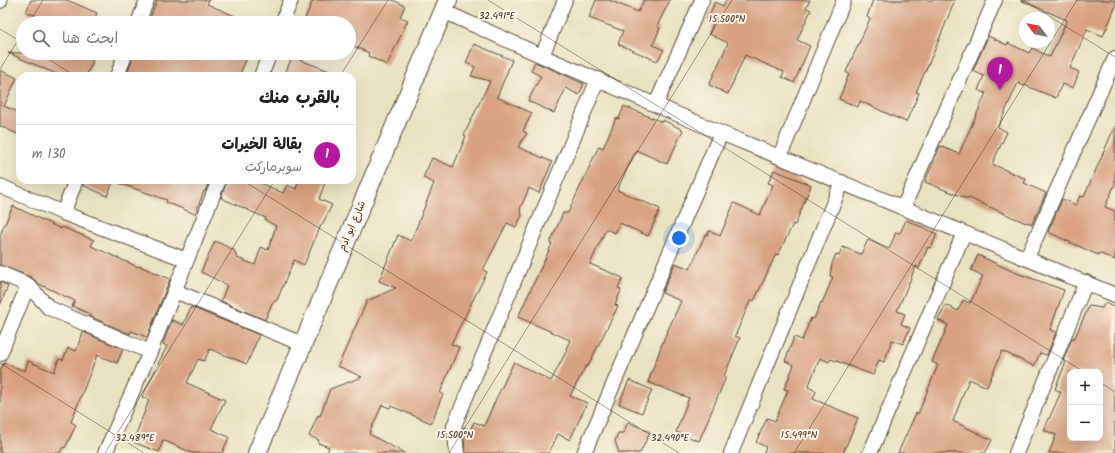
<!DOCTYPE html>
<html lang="ar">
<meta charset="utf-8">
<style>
:root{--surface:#fff;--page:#f6f6f6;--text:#202124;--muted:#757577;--line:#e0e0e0;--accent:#b5179e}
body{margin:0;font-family:Kalam,"Playpen Sans Arabic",sans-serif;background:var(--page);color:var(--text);direction:rtl}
.controls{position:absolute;right:12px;bottom:12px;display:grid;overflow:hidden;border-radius:8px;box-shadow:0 4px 16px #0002}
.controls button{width:36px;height:36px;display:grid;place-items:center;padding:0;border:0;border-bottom:1px solid var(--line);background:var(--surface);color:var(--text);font:20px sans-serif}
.compass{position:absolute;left:1019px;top:12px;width:36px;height:36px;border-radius:50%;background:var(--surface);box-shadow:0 4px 16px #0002;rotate:302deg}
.you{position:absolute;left:679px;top:238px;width:14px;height:14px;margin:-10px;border:3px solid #fff;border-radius:50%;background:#1a73e8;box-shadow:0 0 0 6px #1a73e833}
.badge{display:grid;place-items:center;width:26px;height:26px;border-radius:50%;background:var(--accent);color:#fff;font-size:13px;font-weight:700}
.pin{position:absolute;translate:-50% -33px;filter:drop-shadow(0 1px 2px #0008)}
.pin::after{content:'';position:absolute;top:21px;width:14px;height:12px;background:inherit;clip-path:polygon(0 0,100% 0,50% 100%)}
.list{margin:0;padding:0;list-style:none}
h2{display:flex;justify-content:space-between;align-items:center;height:52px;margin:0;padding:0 16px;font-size:17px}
h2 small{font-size:13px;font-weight:400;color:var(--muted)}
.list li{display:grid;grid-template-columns:26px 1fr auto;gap:12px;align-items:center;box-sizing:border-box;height:60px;padding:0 16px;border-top:1px solid var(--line)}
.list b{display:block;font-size:15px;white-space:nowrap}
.list p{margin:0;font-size:13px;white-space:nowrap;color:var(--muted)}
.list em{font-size:13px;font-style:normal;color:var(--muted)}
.icon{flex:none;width:22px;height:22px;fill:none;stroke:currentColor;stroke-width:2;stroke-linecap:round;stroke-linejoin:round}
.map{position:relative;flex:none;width:1115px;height:453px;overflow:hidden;direction:ltr}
.search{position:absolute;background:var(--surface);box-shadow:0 4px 16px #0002;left:16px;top:16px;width:340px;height:44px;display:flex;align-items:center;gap:10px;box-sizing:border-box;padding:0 14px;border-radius:22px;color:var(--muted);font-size:15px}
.panel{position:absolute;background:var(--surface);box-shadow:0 4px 16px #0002;left:16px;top:72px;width:340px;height:112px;border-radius:12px;direction:rtl}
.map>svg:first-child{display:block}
.building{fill:#d8a181;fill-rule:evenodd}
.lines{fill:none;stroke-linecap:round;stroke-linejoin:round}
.minor-casing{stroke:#554636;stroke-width:16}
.tertiary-casing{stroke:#554636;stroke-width:20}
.minor{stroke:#fff;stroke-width:14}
.tertiary{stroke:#fff;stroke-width:18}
.ticks{fill:none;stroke:#3b2a1e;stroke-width:1;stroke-opacity:0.45}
.labels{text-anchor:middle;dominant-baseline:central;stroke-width:4;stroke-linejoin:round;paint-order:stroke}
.street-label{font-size:10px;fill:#3b2a1e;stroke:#fcf5e5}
.ticks-label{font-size:10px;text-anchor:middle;fill:#3b2a1e;stroke:#fcf5e5;stroke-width:4;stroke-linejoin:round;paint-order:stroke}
</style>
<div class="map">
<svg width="1115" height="453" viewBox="0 0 1115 453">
<rect width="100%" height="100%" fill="#fcf5e5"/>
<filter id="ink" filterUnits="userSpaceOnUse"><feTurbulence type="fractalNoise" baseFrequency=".025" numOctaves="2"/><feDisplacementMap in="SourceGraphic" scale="8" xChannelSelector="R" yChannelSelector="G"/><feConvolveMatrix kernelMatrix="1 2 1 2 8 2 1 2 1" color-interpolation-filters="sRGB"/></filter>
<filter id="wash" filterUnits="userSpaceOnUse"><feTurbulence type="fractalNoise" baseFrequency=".012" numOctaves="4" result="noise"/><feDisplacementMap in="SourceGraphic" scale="16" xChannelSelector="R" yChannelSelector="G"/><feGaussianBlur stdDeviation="0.9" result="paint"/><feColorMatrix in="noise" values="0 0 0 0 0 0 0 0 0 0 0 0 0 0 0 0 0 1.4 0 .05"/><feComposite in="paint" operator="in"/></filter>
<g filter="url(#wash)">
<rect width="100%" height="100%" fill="#e9e2bf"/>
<g id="blocks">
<!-- building -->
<path class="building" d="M31 0H67L97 13 93 23H56L26 12Z
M157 0H209L207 4 251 23H148Z
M313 0H393L405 6 400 17 408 20 387 65 368 56 369 53 349 44V23H303Z
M596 0H609L638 12 644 0H670L657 26 660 28 653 45 664 50 657 61 618 44 623 31 589 18Z
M726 0H810L806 8 811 10 797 40 810 46 794 83 782 77 784 72 745 55 728 94 709 85 728 43 709 34 713 24 707 20 715 2 723 6Z
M873 0H955L936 47 916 92 919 93 906 122 860 101 858 107 839 99 849 74 846 72 870 19 867 17Z
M1020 0H1115V8L1103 36 1087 29 1070 68 1079 72 1073 88 1062 84 1056 98 1024 85V86L1018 83 998 127 1007 132 992 164 1026 179 1024 183 1046 193 1032 224 1027 222 1026 223 969 198 968 199 925 182 940 146 959 154 986 93 978 90 984 76 973 71 988 36 1007 45 1008 43 1029 53 1032 48 1050 57 1067 20Z
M474 44 512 60 497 97 532 113 523 131 527 133 518 147 552 162 539 193 529 188 520 209 522 216 516 227 507 223 483 270 487 272 451 344 459 347 440 393 443 394 431 423 391 406 390 408 382 405 369 434 404 453H327L329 447 318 443 319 440 309 436 318 415 320 416 330 389 362 377 338 366 367 301 396 288 379 281 398 235 411 241 434 183 423 178 432 158 453 167 466 136 464 135 490 81 471 76 475 67 466 63Z
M8 53H93L90 60 93 61 86 76H61Z
M134 53H249L239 76H126Z
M292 57 340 75 339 76H284Z
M535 62 584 84 579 95 566 88 554 113 528 101 541 76 531 71Z
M0 70 17 78 4 106 20 113V135L0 126Z
M624 106 662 122 663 120 683 130 667 164 636 150 617 190 660 209 648 236 620 223 615 233 606 229 590 264 623 278 618 288 621 290 615 305 618 306 588 366H586L570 396 587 403 570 440 558 434 549 453H465L463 427 470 430 474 422 484 426 496 399 514 362 551 381 567 350 566 349 570 340 518 317 552 244 550 243 563 213H568L599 146 603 148 616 118 619 119Z
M1115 126V184L1105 207 1115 211V260L1099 253 1098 255 1048 232 1062 199 1076 205 1080 196 1084 197Z
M774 170 811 185 795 225 793 224 778 255 776 254 754 301 751 299 735 336 740 338 724 376 726 377 699 441 676 432 689 398 648 382 664 339 681 301 662 293 675 263 690 269 705 235H707L709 231 720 236 734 203 760 215 773 185 768 183Z
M84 180H114L107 196 83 185Z
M116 180H210L205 191H204L195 214 166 202 167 200 116 182Z
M227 180H253L283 193 287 185 296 189 299 180H326L319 199 332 205 322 225H321L304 265 294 260 277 300 272 303 265 320 221 301 227 285 201 272 215 241 234 250 237 258 255 265 261 247 268 250 276 226 265 220 266 218 221 198Z
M13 206 61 229 62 227 94 240 91 246 138 267 139 266 170 279 147 337 131 331 130 334 89 316 90 314 72 306 75 301 39 284 31 277 0 265V235Z
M906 220 937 234 931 248 928 247 919 268 916 266 897 311 905 314 901 324 910 328 903 344 892 340 884 362 879 360 873 375 831 359 829 362 820 358 808 387 816 391 813 399 858 418 843 453H764L766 447 756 442 767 418 775 421 788 390 784 389 794 365 785 361 794 337 802 340 811 318 814 319 821 302 822 303 833 277 830 276 832 264 836 254 839 256 842 247 861 254 868 240 889 249 896 232 900 233Z
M978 255 1014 272 1064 290 1050 330 1056 332 1047 355 1040 353 1034 366 1002 351 987 387 969 379 953 421 992 440 985 453H898L916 413 918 414 938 365 932 362 948 325 938 320 946 305 958 311 963 300 970 303 983 276 971 270Z
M0 282 8 286 0 305Z
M1105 303 1115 308V453H1049L1056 435 1044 430 1061 392 1055 389 1066 362 1063 361 1072 338 1074 339 1089 306 1102 308ZM1070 372H1100V438H1070Z
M191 307 259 335 247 364 210 349 204 361 198 359 187 383 225 400 211 429 229 437 222 453H192L163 440 159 452 133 442 149 400 142 397 167 346 163 344 172 320 183 325Z
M83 332 123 349 117 363 97 355 71 422 76 425 65 448 63 447 60 453H0V372L4 363 25 371 28 361 54 372 59 359 63 360 68 348 76 351Z
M629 380 652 390 642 413 619 404Z
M628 422 650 432 640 453H619L615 441 618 433H623Z"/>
</g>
</g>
<g filter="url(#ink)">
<use href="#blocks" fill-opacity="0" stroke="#554636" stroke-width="1"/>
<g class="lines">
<defs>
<path id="minor" d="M0 1V0
M443 11 542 56 721 133 1115 295
M138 23 147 0
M282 23 291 0
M542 56 565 0
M117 76 126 53
M261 76 270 53
M656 104 702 0
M780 156 844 0
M0 186 63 213 187 260
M903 208 995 0
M63 213 76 180
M1027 258 1115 58
M0 273 28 285 49 308 150 352
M175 291 302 344
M0 354 28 285
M105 453 150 352 219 180
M457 453 454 426 598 79
M584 453 721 133
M731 453 842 182
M870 453 964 233
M1016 453 1086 282"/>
<path id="tertiary" d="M257 453 448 0"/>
</defs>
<!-- minor casing -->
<use href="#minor" class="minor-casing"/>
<!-- tertiary casing -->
<use href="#tertiary" class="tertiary-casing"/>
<!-- minor -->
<use href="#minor" class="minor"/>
<!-- tertiary -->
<use href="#tertiary" class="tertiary"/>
</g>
</g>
<!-- ticks -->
<path class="ticks" d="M488 0 1084 372M1023 0 1115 57M29 23 43 0M0 29 23 43M39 53 75 76M0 69 23 32M340 76 388 0M242 180 679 453M0 363 144 453M1100 382 1115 392M105 453 275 180M449 453 732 0M794 453 1077 0"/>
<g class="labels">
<!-- street labels -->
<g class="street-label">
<text transform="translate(352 226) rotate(-67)">شارع ابو ادم</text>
</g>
</g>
<g class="ticks-label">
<text x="497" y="19">32.491°E</text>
<text x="727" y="22">15.500°N</text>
<text x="455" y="438">15.500°N</text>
<text x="799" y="438">15.499°N</text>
<text x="135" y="441">32.489°E</text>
<text x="670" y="441">32.490°E</text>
</g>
</svg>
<div class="controls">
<button>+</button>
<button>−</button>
</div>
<svg class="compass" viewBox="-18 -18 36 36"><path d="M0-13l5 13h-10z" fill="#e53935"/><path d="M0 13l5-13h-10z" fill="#757577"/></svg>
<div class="you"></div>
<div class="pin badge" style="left:1000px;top:90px">1</div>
<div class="search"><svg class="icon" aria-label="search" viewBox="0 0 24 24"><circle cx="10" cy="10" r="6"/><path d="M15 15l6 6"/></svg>ابحث هنا</div>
<section class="panel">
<h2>بالقرب منك<small></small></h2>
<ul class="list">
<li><span class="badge">1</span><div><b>بقالة الخيرات</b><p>سوبرماركت</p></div><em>130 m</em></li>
</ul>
</section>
</div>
